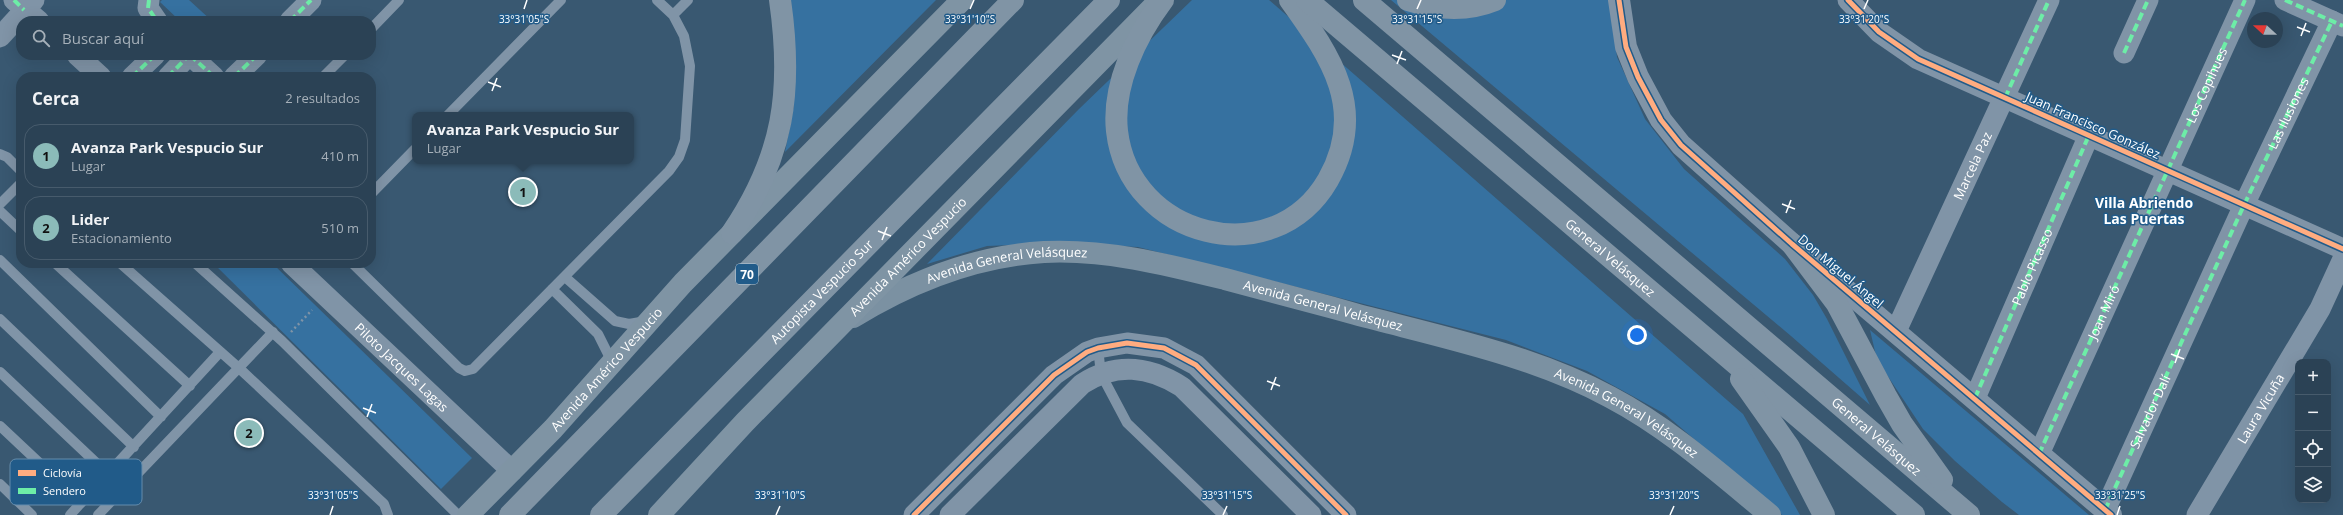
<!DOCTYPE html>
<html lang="es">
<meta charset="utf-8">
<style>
:root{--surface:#2b4255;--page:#33495b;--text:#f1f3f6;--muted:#a6b0b9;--line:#475b6c;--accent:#8bbbb9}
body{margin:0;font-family:"Open Sans",sans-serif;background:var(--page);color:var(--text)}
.controls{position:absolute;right:12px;bottom:12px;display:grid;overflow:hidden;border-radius:8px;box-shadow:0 4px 16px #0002}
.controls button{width:36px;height:36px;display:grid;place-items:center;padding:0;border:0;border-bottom:1px solid var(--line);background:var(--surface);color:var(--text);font:20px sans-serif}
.compass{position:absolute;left:2247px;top:12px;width:36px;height:36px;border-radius:50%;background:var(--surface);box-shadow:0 4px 16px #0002;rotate:291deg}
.you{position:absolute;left:1637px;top:335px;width:14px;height:14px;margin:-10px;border:3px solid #fff;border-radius:50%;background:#1a73e8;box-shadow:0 0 0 6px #1a73e833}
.badge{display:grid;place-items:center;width:26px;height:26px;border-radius:50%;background:var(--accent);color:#111;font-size:13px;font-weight:700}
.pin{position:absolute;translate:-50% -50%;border:2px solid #fff;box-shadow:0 1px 4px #0006}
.popup{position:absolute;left:412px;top:112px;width:222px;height:52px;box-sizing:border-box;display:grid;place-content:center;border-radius:8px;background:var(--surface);filter:drop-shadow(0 1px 3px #0005);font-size:13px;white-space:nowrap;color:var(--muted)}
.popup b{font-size:15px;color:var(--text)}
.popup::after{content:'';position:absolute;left:50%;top:100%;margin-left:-8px;border:8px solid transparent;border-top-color:var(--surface)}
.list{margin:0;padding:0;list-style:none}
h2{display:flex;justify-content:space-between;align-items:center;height:52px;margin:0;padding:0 16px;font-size:17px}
h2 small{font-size:13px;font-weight:400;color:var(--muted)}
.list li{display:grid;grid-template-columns:26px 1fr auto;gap:12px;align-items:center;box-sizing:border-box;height:64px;margin:0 8px 8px;padding:0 8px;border:1px solid var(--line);border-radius:16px}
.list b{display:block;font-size:15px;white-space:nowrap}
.list p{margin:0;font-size:13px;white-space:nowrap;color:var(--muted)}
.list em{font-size:13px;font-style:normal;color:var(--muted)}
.icon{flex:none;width:22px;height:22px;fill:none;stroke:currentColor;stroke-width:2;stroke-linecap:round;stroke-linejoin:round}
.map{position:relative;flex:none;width:2343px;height:515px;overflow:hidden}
.search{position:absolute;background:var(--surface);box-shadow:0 4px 16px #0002;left:16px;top:16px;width:360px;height:44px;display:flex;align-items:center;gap:10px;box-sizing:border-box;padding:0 14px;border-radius:16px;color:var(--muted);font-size:15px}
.panel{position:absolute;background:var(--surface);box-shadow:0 4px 16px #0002;left:16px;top:72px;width:360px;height:196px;border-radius:16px}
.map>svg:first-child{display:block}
.green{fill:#3671a0}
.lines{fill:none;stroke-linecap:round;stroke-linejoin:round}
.path{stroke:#8094a7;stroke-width:2.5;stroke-dasharray:2 3;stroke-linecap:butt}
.service{stroke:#8094a7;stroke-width:10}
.minor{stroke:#8094a7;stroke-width:21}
.tertiary{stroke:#8094a7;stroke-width:22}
.secondary{stroke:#7b91a2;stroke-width:22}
.primary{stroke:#7f94a4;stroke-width:22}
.motorway{stroke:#8094a5;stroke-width:22}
.quiet{stroke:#6deda7;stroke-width:4;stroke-dasharray:8 4;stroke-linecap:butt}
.cycleway-casing{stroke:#215b89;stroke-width:8}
.cycleway{stroke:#ffac80;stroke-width:5}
.ticks{fill:none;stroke:#fff;stroke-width:1.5}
.labels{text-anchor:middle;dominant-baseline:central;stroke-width:3;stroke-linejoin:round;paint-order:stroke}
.shield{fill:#215b89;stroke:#bccedc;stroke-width:1}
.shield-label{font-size:12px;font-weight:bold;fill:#fff}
.street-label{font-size:13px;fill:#fff;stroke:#215b89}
.neighbourhood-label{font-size:14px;font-weight:bold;fill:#fff;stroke:#215b89}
.key{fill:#215b89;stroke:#648cac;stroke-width:1}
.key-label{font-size:11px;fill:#fff}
.ticks-label{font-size:10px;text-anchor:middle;fill:#fff;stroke:#215b89;stroke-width:3;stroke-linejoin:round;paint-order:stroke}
</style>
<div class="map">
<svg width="2343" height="515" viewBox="0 0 2343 515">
<rect width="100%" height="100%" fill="#395871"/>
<!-- green -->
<path class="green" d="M162 0H189L212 21H180L160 2Z
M791 0H936L785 152 794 105Z
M1192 0H1269L1743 414 1800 515H1782L1665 414 1587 371 1506 340 1138 247 1055 243 987 246 927 264 1079 109Z
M1391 0H1610L1617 57 1645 119 1684 169 1785 259 1813 295 1827 319 1870 405 1791 336Z
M213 263H272L472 458 441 489Z
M1870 330 2089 515H2019L2002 502 1955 461 1923 429 1877 360Z"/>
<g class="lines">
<!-- path -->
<path class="path" d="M291 332 312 310"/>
<!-- service -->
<path class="service" d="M673 15 688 0
M371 29 399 0
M323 77 345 55
M448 115 561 0
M0 154 7 157 21 171
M371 194 415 149
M0 204 21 183
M0 211 21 231
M0 260 161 417
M55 263 190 386
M120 263 240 369 384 504 388 515
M195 263 282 341 458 515
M352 263 459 368 465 371 473 369 669 171 679 157 685 140 690 66 684 36 673 15 657 0
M565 277 615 321 629 324 646 321
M552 289 598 334 612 362
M0 319 134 447
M1098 348 1101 374 1127 423 1223 515
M0 372 108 474
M0 426 65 487 80 504 220 352
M0 484 32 515
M70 515 80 504
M98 515 273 332"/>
<!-- minor -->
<g class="minor">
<path d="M14 0 39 21"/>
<path d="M149 0 148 8 157 21"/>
<path d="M1848 0 1879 32 1918 59 2343 249"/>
<path d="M2285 0 2343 26"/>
<path d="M290 21 311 0"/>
<path d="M0 37 34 0"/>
<path d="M2124 53 2148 0"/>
<path d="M77 55 101 77"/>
<path d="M190 55 214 77"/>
<path d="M132 77 155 55"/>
<path d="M168 77 189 55"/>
<path d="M234 77 257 55"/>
<path id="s1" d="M291 263 512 471"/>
<path id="s2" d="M1896 331 2049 0"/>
<path d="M1975 398 2089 135"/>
<path id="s3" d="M2039 454 2245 0"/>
<path id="s4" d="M2105 510 2244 205 2332 21"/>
<path d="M914 515 1054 375 1087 352 1098 348 1127 343 1164 348 1196 365 1346 515"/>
<path d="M950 515 1082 384C1116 362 1149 366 1182 387L1311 515"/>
<path id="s5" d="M2197 515 2320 309 2343 259"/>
</g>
<!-- tertiary -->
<path class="tertiary" d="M1619 0 1626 47 1638 77 1661 120 1681 145 1792 244 2111 515"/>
<!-- secondary -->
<path class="secondary" id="s6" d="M853 317C912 281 974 256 1044 252 1106 249 1165 264 1225 279 1269 291 1312 302 1355 314 1441 337 1532 355 1610 397 1669 428 1719 473 1770 515"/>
<!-- primary -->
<g class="primary">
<path id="s7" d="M468 515 553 429 683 283 962 0"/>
<path id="s8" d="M659 515 745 422 1153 7"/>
</g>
<!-- motorway -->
<g class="motorway">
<path d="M1163 0C1136 36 1112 85 1117 131 1129 237 1273 275 1328 180 1368 110 1331 57 1290 0"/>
<path id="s9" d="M1307 0 1914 515"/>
<path id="s10" d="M1364 0 1969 515"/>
<path d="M1408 0C1436 9 1466 12 1495 0"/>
<path d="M732 233C784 156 793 91 780 0"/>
<path d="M1792 244 1837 304 1886 396 1902 424 1942 480"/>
<path d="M1741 379 1789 447 1824 515"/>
<path d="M510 515 1013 0"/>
<path id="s11" d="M601 515 1109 0"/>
</g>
<!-- quiet -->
<g class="quiet">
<path d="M14 0 24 10"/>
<path d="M149 0 148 8 157 21"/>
<path d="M2285 0 2343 26"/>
<path d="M290 21 311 0"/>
<path d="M2124 53 2148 0"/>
<path d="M190 55 214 77"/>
<path d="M132 77 155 55"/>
<path d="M168 77 189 55"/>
<path d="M234 77 257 55"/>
<path d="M2005 98 2049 0"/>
<path id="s12" d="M1975 398 2089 135"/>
<path d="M2039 454 2245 0"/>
<path d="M2105 510 2244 205 2332 21"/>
</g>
<defs>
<path id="cycleway" d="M1619 0 1626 47 1638 77 1661 120 1681 145 1792 244 2111 515
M1848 0 1879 32 1918 59 2343 249
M914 515 1054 375 1087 352 1098 348 1127 343 1164 348 1196 365 1346 515"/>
</defs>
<!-- cycleway casing -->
<use href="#cycleway" class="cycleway-casing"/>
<!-- cycleway -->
<use href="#cycleway" class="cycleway"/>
</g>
<!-- ticks -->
<path class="ticks" d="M524 9 527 0M970 9 974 0M1417 9 1421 0M1864 9 1868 0M2297 27 2310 32M2301 36 2306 23M1392 55 1406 60M1397 64 1402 51M488 82 501 87M492 91 497 78M1782 204 1795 209M1786 213 1791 200M878 231 891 236M882 240 887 227M2171 354 2184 359M2175 363 2180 349M1267 381 1280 386M1271 390 1276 377M363 408 376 413M367 417 372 404M330 515 333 506M776 515 780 506M1223 515 1227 506M1670 515 1674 506M2117 515 2120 506"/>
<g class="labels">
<!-- shield labels -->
<rect class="shield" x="736" y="264" width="22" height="20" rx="3"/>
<g class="shield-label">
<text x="747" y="274">70</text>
</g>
<!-- street labels -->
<g class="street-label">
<text stroke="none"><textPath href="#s3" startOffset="405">Los Copihues</textPath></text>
<text stroke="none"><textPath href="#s4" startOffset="437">Las Ilusiones</textPath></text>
<text transform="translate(2093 125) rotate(24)">Juan Francisco González</text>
<text stroke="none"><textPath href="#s2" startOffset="182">Marcela Paz</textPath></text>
<text stroke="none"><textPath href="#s8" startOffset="359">Avenida Américo Vespucio</textPath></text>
<text stroke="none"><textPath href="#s9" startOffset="398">General Velásquez</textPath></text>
<text stroke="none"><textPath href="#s6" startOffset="165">Avenida General Velásquez</textPath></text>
<text stroke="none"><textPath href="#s12" startOffset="143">Pablo Picasso</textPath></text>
<text transform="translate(1841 271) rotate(40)">Don Miguel Ángel</text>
<text stroke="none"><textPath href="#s11" startOffset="314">Autopista Vespucio Sur</textPath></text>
<text stroke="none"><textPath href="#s6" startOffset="489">Avenida General Velásquez</textPath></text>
<text stroke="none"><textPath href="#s3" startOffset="156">Joan Miró</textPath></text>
<text stroke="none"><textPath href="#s1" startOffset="152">Piloto Jacques Lagas</textPath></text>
<text stroke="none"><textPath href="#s7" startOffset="201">Avenida Américo Vespucio</textPath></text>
<text stroke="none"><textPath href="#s5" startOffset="124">Laura Vicuña</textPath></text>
<text stroke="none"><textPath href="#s4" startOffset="108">Salvador Dalí</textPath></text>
<text stroke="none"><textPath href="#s6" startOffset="813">Avenida General Velásquez</textPath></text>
<text stroke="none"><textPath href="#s10" startOffset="673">General Velásquez</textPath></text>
</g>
<!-- neighbourhood labels -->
<g class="neighbourhood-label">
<text x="2144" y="202">Villa Abriendo<tspan x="2144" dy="16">Las Puertas</tspan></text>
</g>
</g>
<!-- legend -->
<rect x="10" y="459" width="132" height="46" rx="6" class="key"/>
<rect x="18" y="470" width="18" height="6" fill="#ffac80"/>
<rect x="18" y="488" width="18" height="6" fill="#6deda7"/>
<g class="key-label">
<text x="43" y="477">Ciclovía</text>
<text x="43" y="495">Sendero</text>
</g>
<g class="ticks-label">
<text x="970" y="23">33°31'10"S</text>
<text x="1417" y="23">33°31'15"S</text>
<text x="524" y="23">33°31'05"S</text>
<text x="1864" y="23">33°31'20"S</text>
<text x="333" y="499">33°31'05"S</text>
<text x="780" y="499">33°31'10"S</text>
<text x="1227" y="499">33°31'15"S</text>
<text x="1674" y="499">33°31'20"S</text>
<text x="2120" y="499">33°31'25"S</text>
</g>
</svg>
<div class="controls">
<button>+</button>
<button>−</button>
<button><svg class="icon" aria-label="locate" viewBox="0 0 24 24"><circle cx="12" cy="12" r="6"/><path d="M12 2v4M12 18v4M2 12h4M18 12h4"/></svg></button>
<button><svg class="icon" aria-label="layers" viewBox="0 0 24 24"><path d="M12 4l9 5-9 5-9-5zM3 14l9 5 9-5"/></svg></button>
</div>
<svg class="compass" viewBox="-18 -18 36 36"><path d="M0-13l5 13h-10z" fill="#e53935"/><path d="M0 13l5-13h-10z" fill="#a6b0b9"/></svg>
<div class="you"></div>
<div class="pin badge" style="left:523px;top:192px">1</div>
<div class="popup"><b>Avanza Park Vespucio Sur</b>Lugar</div>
<div class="pin badge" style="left:249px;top:433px">2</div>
<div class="search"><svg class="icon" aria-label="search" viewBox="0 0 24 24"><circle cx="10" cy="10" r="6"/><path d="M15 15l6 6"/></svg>Buscar aquí</div>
<section class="panel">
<h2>Cerca<small>2 resultados</small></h2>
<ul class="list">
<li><span class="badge">1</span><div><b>Avanza Park Vespucio Sur</b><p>Lugar</p></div><em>410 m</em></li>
<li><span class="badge">2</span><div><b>Lider</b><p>Estacionamiento</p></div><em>510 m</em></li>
</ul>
</section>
</div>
